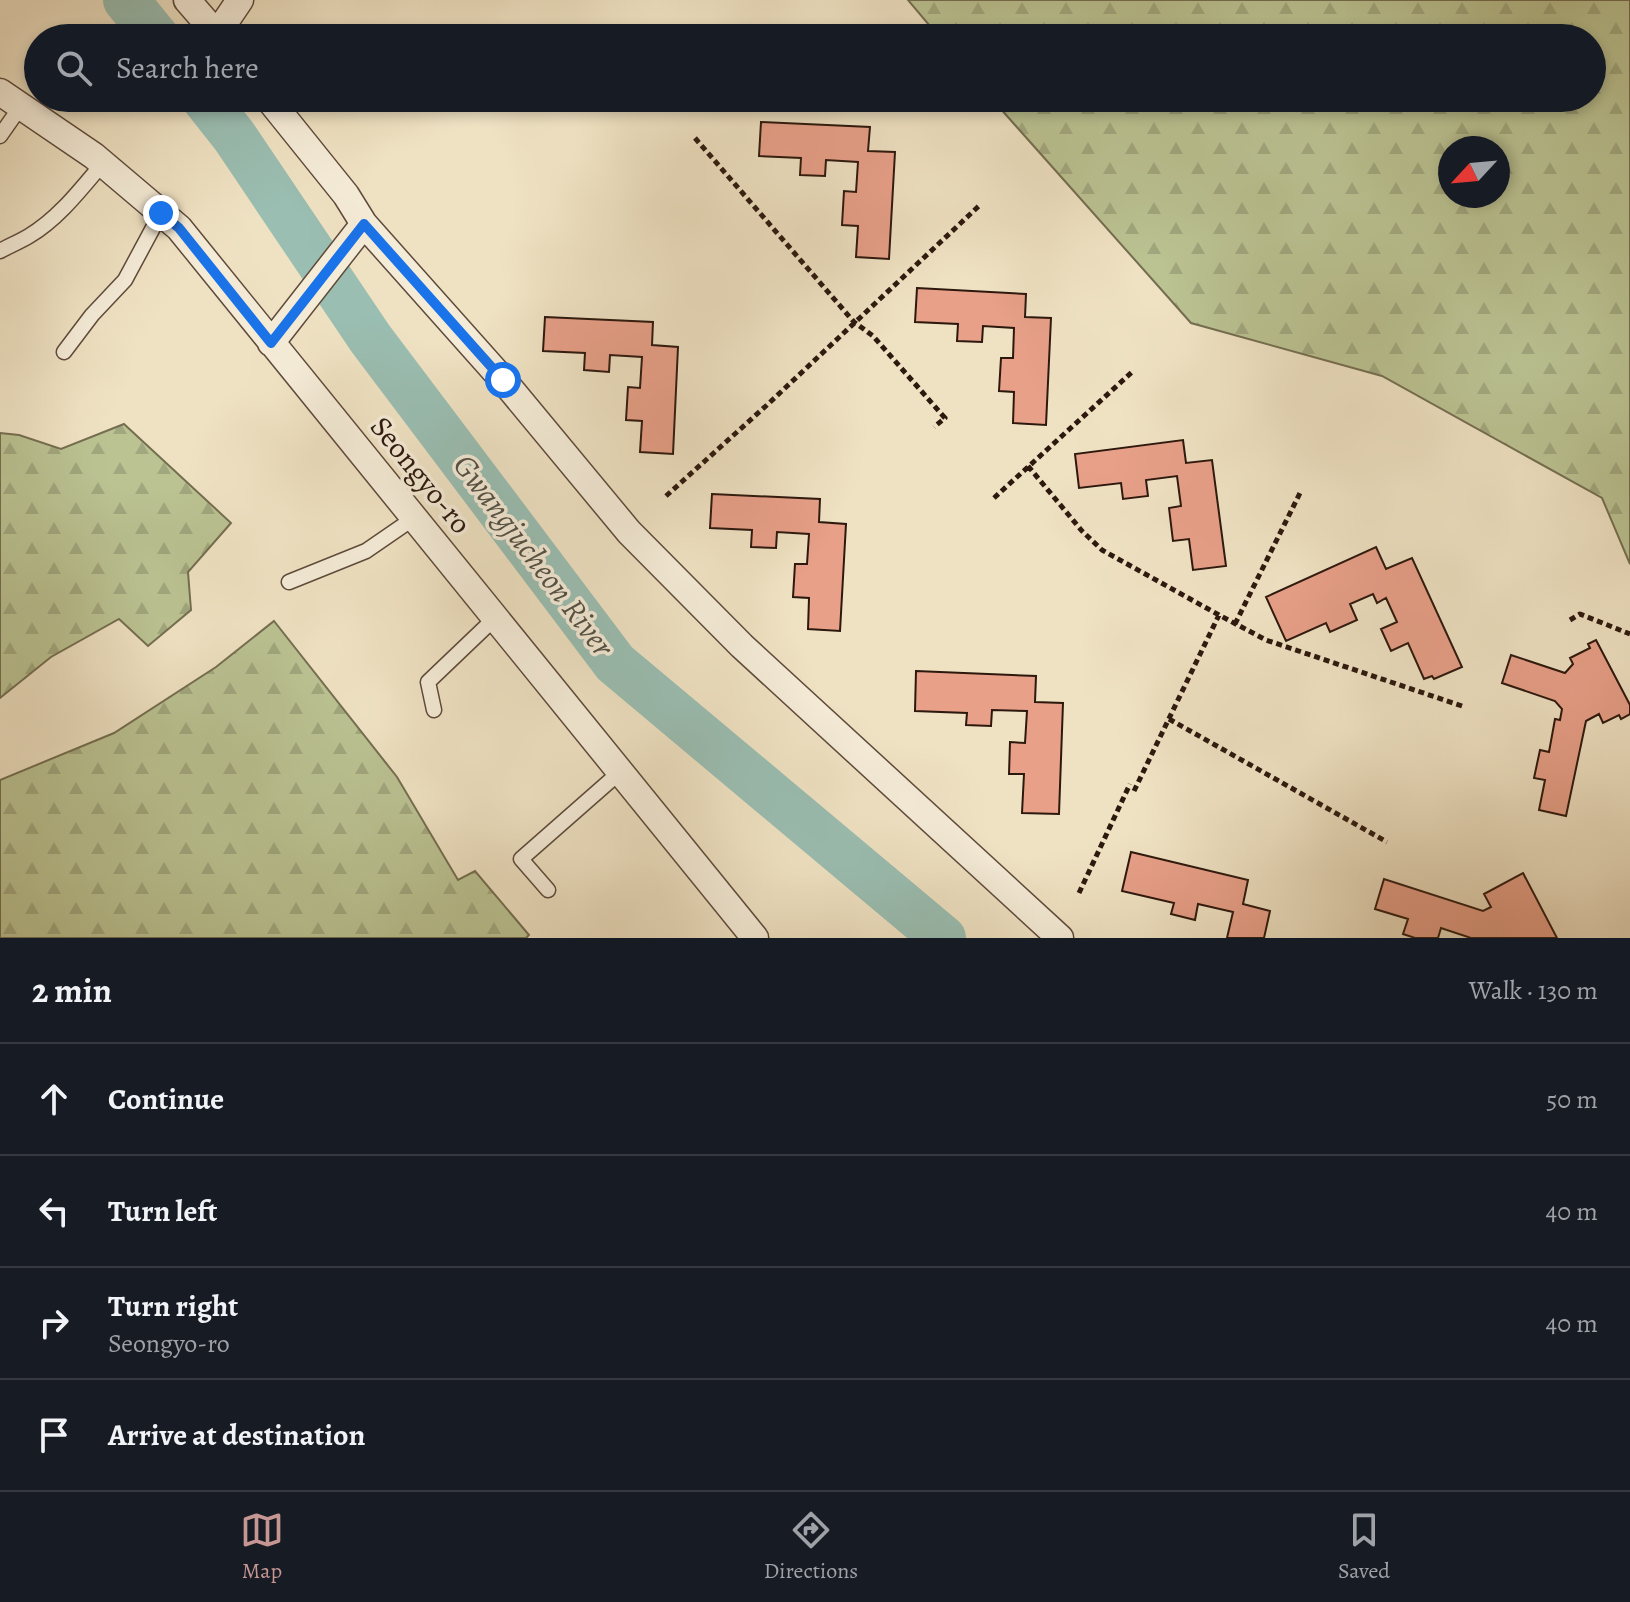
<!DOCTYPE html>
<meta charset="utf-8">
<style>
:root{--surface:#171b24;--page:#242831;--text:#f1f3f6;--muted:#9ea1a6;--line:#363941;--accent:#c59692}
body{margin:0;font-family:Alegreya,serif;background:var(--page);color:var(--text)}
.compass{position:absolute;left:1438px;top:136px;width:72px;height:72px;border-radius:50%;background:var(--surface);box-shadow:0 4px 12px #0003;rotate:244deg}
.stop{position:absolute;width:24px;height:24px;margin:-18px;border:6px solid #1a73e8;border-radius:50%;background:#fff}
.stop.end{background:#1a73e8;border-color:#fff;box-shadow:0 2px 8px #0008}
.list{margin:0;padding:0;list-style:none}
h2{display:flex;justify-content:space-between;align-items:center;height:104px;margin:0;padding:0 32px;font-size:34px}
h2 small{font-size:26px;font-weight:400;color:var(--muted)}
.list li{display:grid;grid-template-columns:52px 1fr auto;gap:24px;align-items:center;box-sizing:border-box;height:112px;padding:0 32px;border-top:2px solid var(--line)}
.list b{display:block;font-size:30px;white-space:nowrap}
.list p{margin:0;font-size:26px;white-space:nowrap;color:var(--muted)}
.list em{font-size:26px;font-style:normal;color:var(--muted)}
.icon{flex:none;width:44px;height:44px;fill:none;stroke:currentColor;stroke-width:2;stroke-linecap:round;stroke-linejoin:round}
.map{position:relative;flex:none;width:1630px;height:938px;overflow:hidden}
.search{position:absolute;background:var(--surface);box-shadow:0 4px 12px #0003;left:24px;right:24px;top:24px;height:88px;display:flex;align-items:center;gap:20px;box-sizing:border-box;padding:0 28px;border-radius:44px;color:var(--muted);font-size:30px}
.sheet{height:552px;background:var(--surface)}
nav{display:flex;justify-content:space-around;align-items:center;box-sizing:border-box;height:112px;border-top:2px solid var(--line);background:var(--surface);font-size:22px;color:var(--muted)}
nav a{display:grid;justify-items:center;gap:4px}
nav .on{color:var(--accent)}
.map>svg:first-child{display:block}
.forest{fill:url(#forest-firs);stroke:#746e50;stroke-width:2;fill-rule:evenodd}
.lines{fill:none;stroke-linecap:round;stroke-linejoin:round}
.river{stroke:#9abeb2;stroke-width:46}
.building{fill:#e8a089;stroke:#2d180e;stroke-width:2}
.lane-casing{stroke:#5e4a3b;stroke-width:17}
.street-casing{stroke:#5e4a3b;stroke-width:29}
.path{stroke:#2d180e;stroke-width:5;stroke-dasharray:6 4;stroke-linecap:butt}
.lane{stroke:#f5ecd8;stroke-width:14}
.street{stroke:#f5ecd8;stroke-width:26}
.route{stroke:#1a73e8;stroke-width:10}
.labels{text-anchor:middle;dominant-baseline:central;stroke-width:7;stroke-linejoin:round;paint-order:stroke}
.street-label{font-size:30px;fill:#2d180e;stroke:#f5ecd8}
.water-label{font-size:32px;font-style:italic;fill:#535247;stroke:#f5ecd8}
</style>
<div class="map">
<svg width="1630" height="938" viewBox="0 0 1630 938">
<defs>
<pattern id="forest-firs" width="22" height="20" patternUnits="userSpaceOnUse" patternTransform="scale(2)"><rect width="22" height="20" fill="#bbc393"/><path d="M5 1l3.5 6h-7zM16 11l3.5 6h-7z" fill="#a1a77e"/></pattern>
</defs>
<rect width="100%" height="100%" fill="#efe2c3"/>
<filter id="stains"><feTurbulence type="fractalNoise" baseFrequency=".0025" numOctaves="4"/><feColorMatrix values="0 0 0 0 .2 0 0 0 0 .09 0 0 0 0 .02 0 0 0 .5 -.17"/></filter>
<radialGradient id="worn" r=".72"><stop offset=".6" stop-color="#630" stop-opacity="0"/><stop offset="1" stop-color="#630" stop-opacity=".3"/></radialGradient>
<!-- forest -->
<path class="forest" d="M908 0H1630V564L1602 498 1382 376 1191 323 991 98H1592V38H940ZM1450 148H1498V196H1450Z
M124 424 231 523 188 572 191 610 148 646 119 619 51 657 0 698V433L19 435 61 449Z
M274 621 397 777 458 880 475 871 529 935 526 938H0V780L114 733 216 667Z"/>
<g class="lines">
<!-- river -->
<path class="river" d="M126 0 157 38
M204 98 234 136 370 338 615 663 943 938"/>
</g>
<!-- building -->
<path class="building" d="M761 122 870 127 868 151 895 152 889 259 856 257 858 226 842 225 844 191 856 192 858 162 826 160 825 176 800 175 801 158 759 156Z
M917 288 1026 294 1025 317 1051 318 1046 425 1013 423 1014 392 999 391 1001 358H1013L1014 328 983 326 982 342 957 341 958 324 915 322Z
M545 317 653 322 652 345 678 347 673 454 640 452 642 421 626 420 628 387 640 388 642 357 610 355 609 372 584 370 585 353 543 351Z
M1183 440 1186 463 1212 460 1226 566 1193 570 1189 539 1173 541 1169 508 1181 506 1177 476 1146 480 1148 496 1123 499 1121 483 1079 488 1075 454Z
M712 494 820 499 819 522 846 524 840 631 808 629 809 598 793 597 795 564H807L809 534 777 532 776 548 751 547 752 530 710 528Z
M1376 547 1386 569 1412 558 1462 667 1434 679 1432 676 1424 679 1408 643 1391 651 1381 629 1397 622 1386 598 1377 603 1373 594 1350 604 1357 620 1330 632 1326 623 1286 641 1266 597Z
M1596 640 1630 705V714L1621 719 1619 715 1603 723 1599 714 1586 721 1566 816 1539 810 1545 780 1534 778 1540 750 1549 752 1555 719 1560 720 1562 709 1555 701 1502 683 1511 655 1565 673 1573 664 1570 658 1590 648 1588 644Z
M916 671 1036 676 1035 702 1063 703 1059 814 1022 813 1024 774H1009L1010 742 1025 743 1027 711 992 710 991 726 966 725 967 713 915 711Z
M1131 852 1248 880 1243 904 1270 911 1264 938H1227L1233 912 1198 904 1195 920 1171 914 1174 903 1122 891Z
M1523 873 1557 938H1471L1441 928 1438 938H1415L1403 934 1408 919 1375 909 1384 879 1483 911 1491 907 1484 894Z"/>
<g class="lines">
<defs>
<path id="lane" d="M0 136 21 106
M0 251C9 246 19 242 29 236 58 219 81 189 103 163
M64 352 92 315 125 280 161 213
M289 582 366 551 414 518
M434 710 428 682 495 618
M548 890 521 859 620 772"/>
<path id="street" d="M187 0 220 38
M217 34 240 0
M0 92 94 156 179 228 755 938
M268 98 346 195 364 224 503 380 629 532 742 646 1060 938
M271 343 364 224"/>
</defs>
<!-- lane casing -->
<use href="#lane" class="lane-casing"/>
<!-- street casing -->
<use href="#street" class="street-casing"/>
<!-- path -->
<path class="path" d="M695 138 854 322 873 336 945 418 934 427
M1028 466 1082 531 1102 550 1219 615 1266 640 1465 707
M666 496 767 405 981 204
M994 498 1132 372
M1570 620 1580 614 1630 634
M1235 624 1301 491
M1169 719 1387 842
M1134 791 1219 615
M1079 893 1130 784"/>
<!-- lane -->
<use href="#lane" class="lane"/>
<!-- street -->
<use href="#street" class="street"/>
</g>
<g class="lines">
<!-- route -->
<path class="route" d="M161 213 179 228 271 343 364 224 503 380"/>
</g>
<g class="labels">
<!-- street labels -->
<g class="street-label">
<text transform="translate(421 475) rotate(51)">Seongyo-ro</text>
</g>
<!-- water labels -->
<g class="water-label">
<text transform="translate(534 555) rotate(53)">Gwangjucheon River</text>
</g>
</g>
<rect width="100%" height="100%" filter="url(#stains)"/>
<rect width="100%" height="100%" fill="url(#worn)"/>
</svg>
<svg class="compass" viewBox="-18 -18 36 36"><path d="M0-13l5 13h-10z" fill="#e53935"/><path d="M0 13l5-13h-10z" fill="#9ea1a6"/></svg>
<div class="stop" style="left:503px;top:380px"></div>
<div class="stop end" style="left:161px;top:213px"></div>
<div class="search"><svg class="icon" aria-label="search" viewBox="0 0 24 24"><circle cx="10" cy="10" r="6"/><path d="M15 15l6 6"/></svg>Search here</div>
</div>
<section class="sheet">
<h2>2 min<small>Walk · 130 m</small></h2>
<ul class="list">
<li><svg class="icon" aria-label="ahead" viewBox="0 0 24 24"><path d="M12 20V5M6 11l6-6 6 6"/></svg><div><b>Continue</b></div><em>50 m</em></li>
<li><svg class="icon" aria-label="left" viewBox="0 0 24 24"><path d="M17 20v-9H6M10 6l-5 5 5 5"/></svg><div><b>Turn left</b></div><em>40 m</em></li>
<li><svg class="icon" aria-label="right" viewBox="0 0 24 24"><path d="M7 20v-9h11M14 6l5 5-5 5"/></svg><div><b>Turn right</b><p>Seongyo-ro</p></div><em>40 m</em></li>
<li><svg class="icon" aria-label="arrive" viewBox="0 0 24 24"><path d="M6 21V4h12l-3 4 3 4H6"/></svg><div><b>Arrive at destination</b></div></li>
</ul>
</section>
<nav>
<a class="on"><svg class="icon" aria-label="map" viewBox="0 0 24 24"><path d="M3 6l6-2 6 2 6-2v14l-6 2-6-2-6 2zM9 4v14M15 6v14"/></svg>Map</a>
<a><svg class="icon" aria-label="directions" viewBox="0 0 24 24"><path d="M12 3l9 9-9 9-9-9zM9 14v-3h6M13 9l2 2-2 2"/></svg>Directions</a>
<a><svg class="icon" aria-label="saved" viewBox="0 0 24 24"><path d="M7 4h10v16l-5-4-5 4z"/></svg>Saved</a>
</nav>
